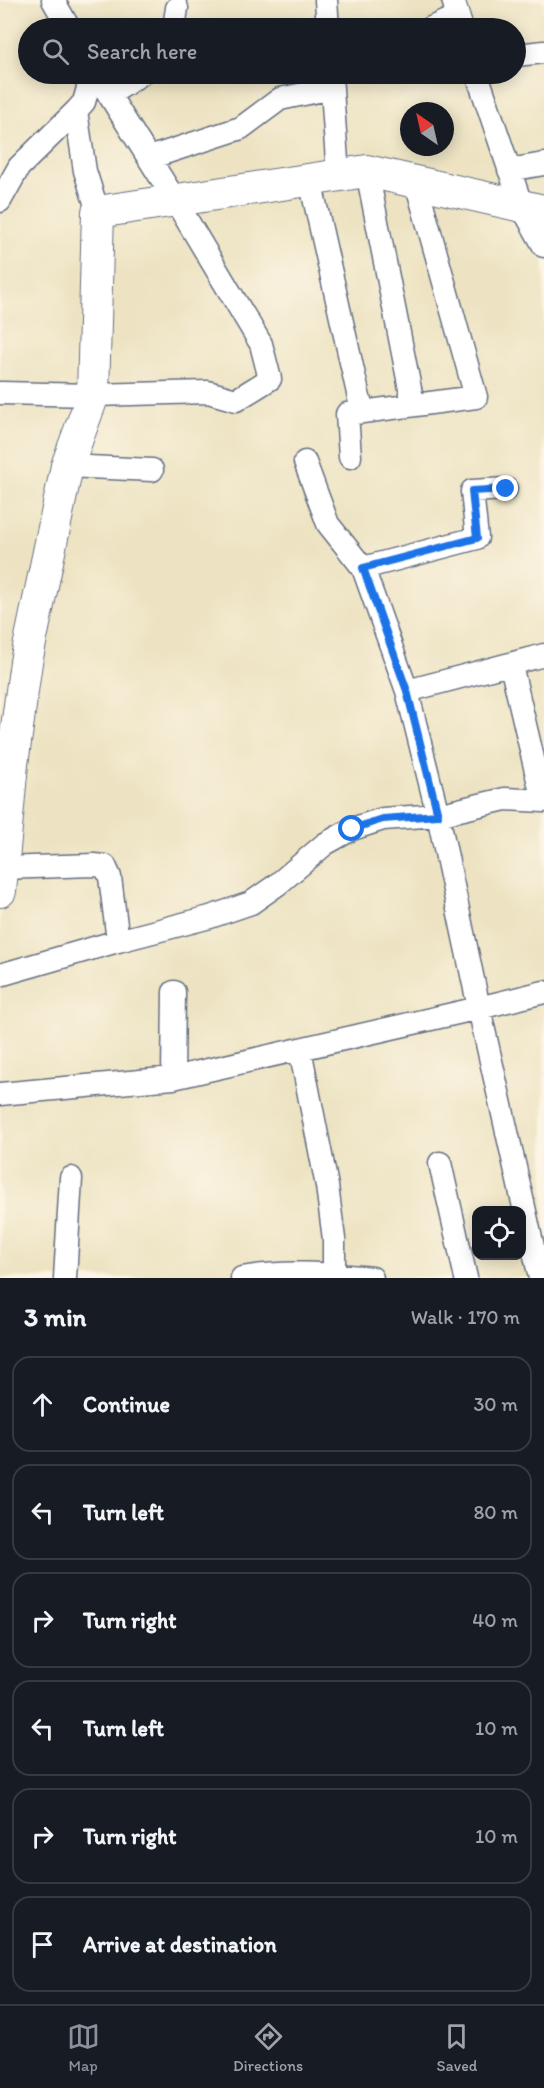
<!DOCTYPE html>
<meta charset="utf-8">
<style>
:root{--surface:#171b24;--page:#20242c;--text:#f1f3f6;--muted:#9ea1a6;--line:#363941;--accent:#8c9099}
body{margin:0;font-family:Itim,sans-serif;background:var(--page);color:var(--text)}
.controls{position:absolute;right:18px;bottom:18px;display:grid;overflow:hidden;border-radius:12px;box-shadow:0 3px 15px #0003}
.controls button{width:54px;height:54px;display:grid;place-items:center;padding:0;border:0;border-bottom:2px solid var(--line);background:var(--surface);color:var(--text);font:30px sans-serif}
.compass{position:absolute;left:400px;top:102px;width:54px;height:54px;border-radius:50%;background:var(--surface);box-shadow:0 3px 15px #0003;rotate:326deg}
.stop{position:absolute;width:18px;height:18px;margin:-14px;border:4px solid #1a73e8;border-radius:50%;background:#fff}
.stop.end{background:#1a73e8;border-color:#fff;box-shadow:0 2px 6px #0008}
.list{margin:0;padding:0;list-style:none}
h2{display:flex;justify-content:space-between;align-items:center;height:78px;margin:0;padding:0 24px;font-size:26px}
h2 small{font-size:20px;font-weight:400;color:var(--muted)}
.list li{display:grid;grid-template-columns:39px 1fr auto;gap:18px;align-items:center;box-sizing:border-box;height:96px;margin:0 12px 12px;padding:0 12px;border:2px solid var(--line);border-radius:18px}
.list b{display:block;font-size:22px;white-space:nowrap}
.list em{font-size:20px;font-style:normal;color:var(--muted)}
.icon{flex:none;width:33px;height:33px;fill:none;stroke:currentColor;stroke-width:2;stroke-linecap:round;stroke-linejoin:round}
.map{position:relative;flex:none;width:544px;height:1278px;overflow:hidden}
.search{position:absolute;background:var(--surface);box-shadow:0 3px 15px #0003;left:18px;right:18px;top:18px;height:66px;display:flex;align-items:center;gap:15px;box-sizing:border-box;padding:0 21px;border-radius:33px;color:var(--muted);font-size:22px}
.sheet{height:726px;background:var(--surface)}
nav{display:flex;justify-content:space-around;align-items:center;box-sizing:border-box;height:84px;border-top:2px solid var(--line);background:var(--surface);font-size:16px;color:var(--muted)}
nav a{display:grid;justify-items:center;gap:3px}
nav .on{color:var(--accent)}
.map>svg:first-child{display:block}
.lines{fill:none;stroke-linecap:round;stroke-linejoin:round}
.street-casing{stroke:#646e81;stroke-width:25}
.secondary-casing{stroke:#646e81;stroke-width:34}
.street{stroke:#fff;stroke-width:22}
.secondary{stroke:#fff;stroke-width:32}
.route{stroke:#1a73e8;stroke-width:8}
</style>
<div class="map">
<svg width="544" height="1278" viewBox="0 0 544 1278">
<rect width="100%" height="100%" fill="#fcf5e5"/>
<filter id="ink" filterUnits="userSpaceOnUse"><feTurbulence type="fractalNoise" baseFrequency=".0167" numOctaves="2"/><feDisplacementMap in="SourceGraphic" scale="12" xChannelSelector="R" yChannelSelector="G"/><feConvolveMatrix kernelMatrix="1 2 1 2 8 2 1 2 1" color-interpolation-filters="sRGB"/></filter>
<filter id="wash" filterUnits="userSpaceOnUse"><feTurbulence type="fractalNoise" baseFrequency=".008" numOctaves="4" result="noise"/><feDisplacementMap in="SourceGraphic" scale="24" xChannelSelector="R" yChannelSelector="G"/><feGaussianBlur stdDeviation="1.35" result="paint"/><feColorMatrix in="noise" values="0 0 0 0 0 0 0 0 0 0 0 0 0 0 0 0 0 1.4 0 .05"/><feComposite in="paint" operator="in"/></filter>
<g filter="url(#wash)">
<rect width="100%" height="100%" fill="#ede3c2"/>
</g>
<g filter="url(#ink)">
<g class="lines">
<defs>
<path id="street" d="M53 0 69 28
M326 0 328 28
M453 0 462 28
M174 28 177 8
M431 28 457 16
M516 55 544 52
M92 74 84 102 76 111 85 171 98 212
M477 74 522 207 544 246
M331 75 338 176
M109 95 141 74
M149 158 241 128 280 99 332 88
M509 170 544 164
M367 171 413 404
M310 180 362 411
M0 201 19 167 76 111
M0 393 93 395 208 392 236 400 270 379 261 344 175 200 96 74
M350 457 347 414 476 397 416 182
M67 466 152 470
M363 568 477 538 472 491 506 489
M511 665 543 801
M407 691 544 655
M2 868 94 865 105 866 110 877 118 941
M0 975 118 941 210 917 251 903 278 884 325 844 352 829 383 819 438 815 505 799 544 801
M300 1049 327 1186 334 1239V1278
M173 1078 174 992
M0 1094 173 1078 479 1008 438 815 407 691 363 568 328 524 305 462
M440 1163 466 1278
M65 1278 71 1178
M242 1278C283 1270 329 1274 372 1278
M540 1278 479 1008 544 992"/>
<path id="secondary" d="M0 891 12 764 26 662 67 466 93 395 98 212 367 171 544 211"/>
</defs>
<!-- street casing -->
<use href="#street" class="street-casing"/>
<!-- secondary casing -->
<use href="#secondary" class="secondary-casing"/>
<!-- street -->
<use href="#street" class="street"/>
<!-- secondary -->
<use href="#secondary" class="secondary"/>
</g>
</g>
<g class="lines" filter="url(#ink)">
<!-- route -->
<path class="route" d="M352 829 383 819 438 815 407 691 363 568 477 538 472 491 506 489"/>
</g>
</svg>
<div class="controls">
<button><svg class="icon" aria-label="locate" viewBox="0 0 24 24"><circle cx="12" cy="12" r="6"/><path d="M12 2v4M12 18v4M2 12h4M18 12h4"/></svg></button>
</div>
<svg class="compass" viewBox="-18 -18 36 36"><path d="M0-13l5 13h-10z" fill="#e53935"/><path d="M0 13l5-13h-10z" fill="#9ea1a6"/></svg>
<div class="stop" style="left:352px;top:829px"></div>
<div class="stop end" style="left:506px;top:489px"></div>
<div class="search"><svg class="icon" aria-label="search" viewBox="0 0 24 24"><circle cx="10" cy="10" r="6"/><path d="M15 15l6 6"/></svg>Search here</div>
</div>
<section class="sheet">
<h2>3 min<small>Walk · 170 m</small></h2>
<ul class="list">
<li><svg class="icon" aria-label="ahead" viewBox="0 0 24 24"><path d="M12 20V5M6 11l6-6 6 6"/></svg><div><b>Continue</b></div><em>30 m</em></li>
<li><svg class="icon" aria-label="left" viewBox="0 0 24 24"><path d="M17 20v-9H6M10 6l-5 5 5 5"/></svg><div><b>Turn left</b></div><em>80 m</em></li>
<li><svg class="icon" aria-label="right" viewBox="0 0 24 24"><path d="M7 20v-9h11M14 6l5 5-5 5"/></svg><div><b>Turn right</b></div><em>40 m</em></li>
<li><svg class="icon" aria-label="left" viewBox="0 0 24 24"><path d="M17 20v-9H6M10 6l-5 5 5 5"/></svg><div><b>Turn left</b></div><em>10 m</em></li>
<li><svg class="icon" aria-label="right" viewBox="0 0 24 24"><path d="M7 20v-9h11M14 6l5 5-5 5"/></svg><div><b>Turn right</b></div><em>10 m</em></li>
<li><svg class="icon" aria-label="arrive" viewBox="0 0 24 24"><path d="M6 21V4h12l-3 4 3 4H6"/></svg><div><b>Arrive at destination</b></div></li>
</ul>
</section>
<nav>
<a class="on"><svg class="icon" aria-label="map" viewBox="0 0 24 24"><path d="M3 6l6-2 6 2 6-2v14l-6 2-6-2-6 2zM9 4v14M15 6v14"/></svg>Map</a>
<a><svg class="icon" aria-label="directions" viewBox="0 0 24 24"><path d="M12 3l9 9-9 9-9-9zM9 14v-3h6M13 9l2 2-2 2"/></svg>Directions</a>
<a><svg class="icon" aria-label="saved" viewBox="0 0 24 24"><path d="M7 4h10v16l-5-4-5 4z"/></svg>Saved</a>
</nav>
